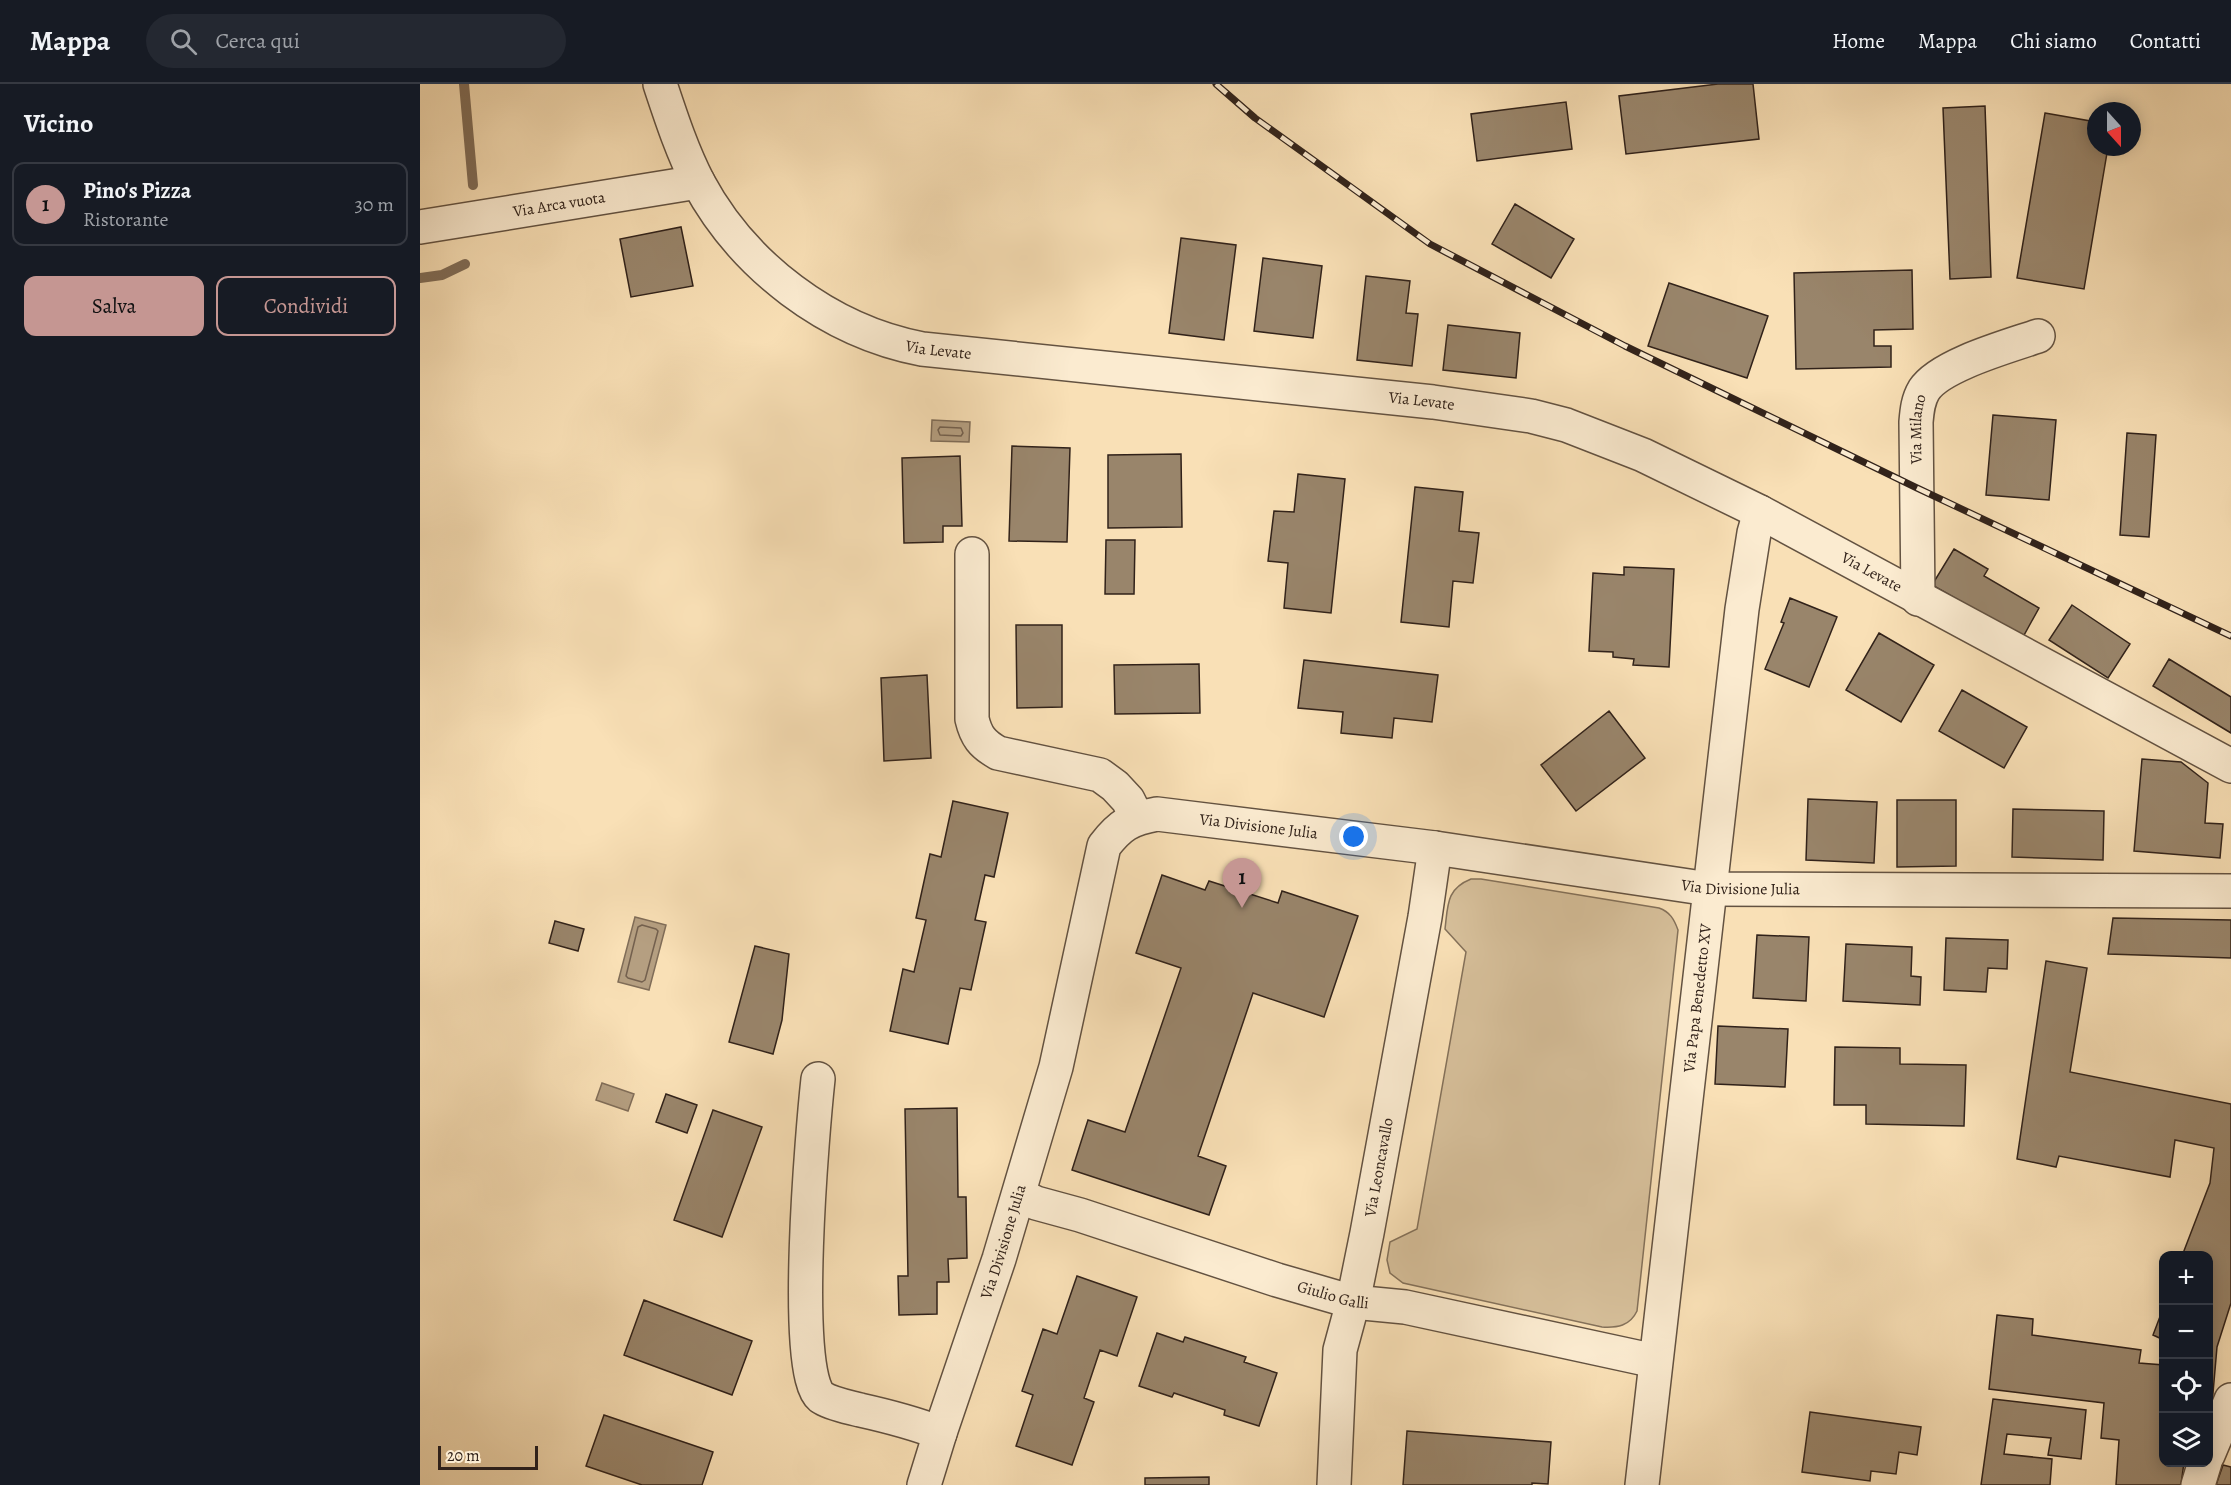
<!DOCTYPE html>
<html lang="it">
<meta charset="utf-8">
<style>
:root{--surface:#171b24;--page:#242831;--text:#f1f3f6;--muted:#9ea1a6;--line:#363941;--accent:#c59692}
body{margin:0;font-family:Alegreya,serif;background:var(--page);color:var(--text)}
.controls{position:absolute;right:18px;bottom:18px;display:grid;overflow:hidden;border-radius:12px;box-shadow:0 3px 15px #0003}
.controls button{width:54px;height:54px;display:grid;place-items:center;padding:0;border:0;border-bottom:2px solid var(--line);background:var(--surface);color:var(--text);font:30px sans-serif}
.compass{position:absolute;left:1667px;top:18px;width:54px;height:54px;border-radius:50%;background:var(--surface);box-shadow:0 3px 15px #0003;rotate:159deg}
.scale{position:absolute;left:18px;bottom:15px;width:100px;box-sizing:border-box;padding-left:6px;border:3px solid #31221a;border-top:0;font-size:16px;line-height:21px;white-space:nowrap;color:#31221a;-webkit-text-stroke:4px #fbebd0;paint-order:stroke}
.you{position:absolute;left:934px;top:753px;width:21px;height:21px;margin:-15px;border:4px solid #fff;border-radius:50%;background:#1a73e8;box-shadow:0 0 0 9px #1a73e833}
.badge{display:grid;place-items:center;width:39px;height:39px;border-radius:50%;background:var(--accent);color:#111;font-size:20px;font-weight:700}
.pin{position:absolute;translate:-50% -50px;filter:drop-shadow(0 2px 3px #0008)}
.pin::after{content:'';position:absolute;top:32px;width:21px;height:18px;background:inherit;clip-path:polygon(0 0,100% 0,50% 100%)}
.list{margin:0;padding:0;list-style:none}
h2{display:flex;justify-content:space-between;align-items:center;height:78px;margin:0;padding:0 24px;font-size:26px}
h2 small{font-size:20px;font-weight:400;color:var(--muted)}
.list li{display:grid;grid-template-columns:39px 1fr auto;gap:18px;align-items:center;box-sizing:border-box;height:84px;margin:0 12px 12px;padding:0 12px;border:2px solid var(--line);border-radius:12px}
.list b{display:block;font-size:22px;white-space:nowrap}
.list p{margin:0;font-size:20px;white-space:nowrap;color:var(--muted)}
.list em{font-size:20px;font-style:normal;color:var(--muted)}
.actions{display:flex;gap:12px;padding:18px 24px}
.actions a{flex:1;padding:14px 0;border:2px solid var(--accent);border-radius:12px;text-align:center;font-size:21px;color:var(--accent)}
.actions .main{background:var(--accent);color:#111}
.icon{flex:none;width:33px;height:33px;fill:none;stroke:currentColor;stroke-width:2;stroke-linecap:round;stroke-linejoin:round}
.map{position:relative;flex:none;width:1811px;height:1401px;overflow:hidden}
header{display:flex;align-items:center;gap:36px;box-sizing:border-box;height:84px;padding:0 30px;background:var(--surface);border-bottom:2px solid var(--line)}
header strong{font-size:28px}
nav{display:flex;gap:33px;margin-inline-start:auto;font-size:21px}
.search{width:420px;height:54px;background:var(--page);display:flex;align-items:center;gap:15px;box-sizing:border-box;padding:0 21px;border-radius:33px;color:var(--muted);font-size:22px}
main{display:flex}
aside{flex:1;background:var(--surface)}
.map>svg:first-child{display:block}
.green{fill:#d7c09b;stroke:#84715a;stroke-width:1.5}
.water{fill:#b59f81;stroke:#806d58;stroke-width:1.5}
.lines{fill:none;stroke-linecap:round;stroke-linejoin:round}
.shore{stroke:#73604e;stroke-width:1.5}
.stream{stroke:#806d58;stroke-width:10}
.building{fill:#99856b;stroke:#31221a;stroke-width:1.5}
.minor-casing{stroke:#635241;stroke-width:36}
.minor{stroke:#fbebd0;stroke-width:33}
.rail-casing{stroke:#31221a;stroke-width:7}
.rail{stroke:#fbebd0;stroke-width:4.5;stroke-dasharray:14;stroke-linecap:butt}
.labels{text-anchor:middle;dominant-baseline:central;stroke-width:4.5;stroke-linejoin:round;paint-order:stroke}
.street-label{font-size:16px;fill:#31221a;stroke:#fbebd0}
</style>
<header>
<strong>Mappa</strong>
<div class="search"><svg class="icon" aria-label="search" viewBox="0 0 24 24"><circle cx="10" cy="10" r="6"/><path d="M15 15l6 6"/></svg>Cerca qui</div>
<nav><a>Home</a><a>Mappa</a><a>Chi siamo</a><a>Contatti</a></nav>
</header>
<main>
<aside>
<h2>Vicino<small></small></h2>
<ul class="list">
<li><span class="badge">1</span><div><b>Pino's Pizza</b><p>Ristorante</p></div><em>30 m</em></li>
</ul>
<div class="actions"><a class="main">Salva</a><a>Condividi</a></div>
</aside>
<div class="map">
<svg width="1811" height="1401" viewBox="0 0 1811 1401">
<rect width="100%" height="100%" fill="#f9e0b6"/>
<filter id="stains"><feTurbulence type="fractalNoise" baseFrequency=".00333" numOctaves="4"/><feColorMatrix values="0 0 0 0 .2 0 0 0 0 .09 0 0 0 0 .02 0 0 0 .5 -.17"/></filter>
<radialGradient id="worn" r=".72"><stop offset=".6" stop-color="#630" stop-opacity="0"/><stop offset="1" stop-color="#630" stop-opacity=".3"/></radialGradient>
<!-- green -->
<path class="green" d="M1051 795H1061L1239 824C1250 828 1254 835 1258 846L1217 1227C1210 1242 1197 1244 1182 1243L983 1199 970 1189 967 1176 970 1158 997 1145 1046 868 1025 845C1028 821 1026 805 1051 795Z"/>
<!-- water -->
<path class="water" d="M512 336 550 338 549 358 511 357Z
M215 833 246 841 229 906 198 898Z
M182 999 214 1010 208 1027 176 1016Z"/>
<g class="lines">
<!-- shore -->
<path class="shore" d="M520 343 541 344 543 349 541 352 520 351 518 346Z
M222 841 236 845 238 847 225 896 222 898 208 894 206 892 218 843Z"/>
<!-- stream -->
<path class="stream" d="M44 0 53 101
M0 194 22 191 45 180"/>
</g>
<!-- building -->
<path class="building" d="M1298 0H1333L1339 55 1206 70 1199 12Z
M1146 18 1152 65 1057 77 1051 30Z
M1565 22 1571 193 1530 195 1523 24Z
M1625 29 1676 38V63H1688L1664 205 1597 194Z
M1095 120 1154 155 1131 194 1072 160Z
M261 143 273 202 211 213 200 155Z
M761 154 816 161 804 256 749 249Z
M843 174 902 182 893 254 834 247Z
M1492 186 1493 245 1454 246V262H1471V283L1376 285 1374 189Z
M946 192 990 197 986 229 998 230 992 282 937 276Z
M1249 199 1348 232 1327 294 1228 262Z
M1028 241 1100 249 1096 294 1023 286Z
M1573 331 1636 336 1629 416 1566 411Z
M1707 349 1736 351 1729 453 1700 451Z
M592 362 650 364 647 458 589 457Z
M761 370 762 443 688 444V371Z
M540 372 542 442H523V458L484 459 482 374Z
M878 390 925 395 911 529 864 524 868 479 848 477 854 427 874 428Z
M995 403 1043 408 1039 447 1059 449 1053 499 1033 497 1029 543 981 538Z
M686 456H715L714 510H685Z
M1534 465 1568 485 1564 492 1619 524 1603 553 1512 501Z
M1204 483 1254 485 1249 583 1213 581 1214 575 1193 573V568L1169 567 1173 489 1204 491Z
M1370 514 1417 533 1389 603 1345 585 1364 539 1361 538Z
M1652 521 1710 560 1688 594 1629 556Z
M596 541H642V623L597 624Z
M1459 549 1514 581 1481 638 1426 606Z
M1749 575 1811 613V649L1733 602Z
M884 576 1018 591 1012 638 974 634 972 654 921 649 923 628 878 624Z
M779 580 780 629 695 630 694 581Z
M507 591 511 674 464 677 461 594Z
M1542 606 1607 643 1584 684 1519 647Z
M1189 627 1225 674 1156 727 1121 681Z
M1722 675 1761 678 1788 699 1785 739 1803 740 1800 774 1714 767Z
M1388 715 1457 718 1454 779 1386 776Z
M1477 716H1536V782L1477 783Z
M533 717 588 729 574 793 565 791 555 836 566 838 551 906 540 904 528 960 470 947 483 885 494 888 506 836 496 834 510 770 521 773Z
M1593 725 1684 727 1683 776 1592 773Z
M742 791 785 806 789 797 858 819 862 807 938 832 904 933 833 909 778 1072 806 1082 789 1131 652 1086 668 1036 705 1048 761 884 716 869Z
M1693 834 1811 836V874L1688 870Z
M135 837 164 845 158 867 129 859Z
M1337 851 1389 853 1386 917 1333 914Z
M1526 854 1588 856 1587 885 1568 884 1566 908 1524 906Z
M1426 860 1492 863 1491 892 1501 893 1500 921 1423 917Z
M335 862 369 870 362 936 353 970 309 958Z
M1626 877 1667 884 1650 988 1811 1020V1219L1797 1263 1791 1332H1788V1172H1762L1790 1099 1794 1064 1755 1056 1750 1093 1639 1072 1636 1083 1597 1075Z
M1298 942 1368 945 1365 1003 1295 1000Z
M1415 963 1480 964V980L1546 981 1544 1042 1446 1040V1021H1414Z
M246 1010 277 1021 267 1049 236 1038Z
M537 1024 538 1113H546L547 1174 528 1175 529 1198H517V1230L479 1231 478 1192H488L485 1025Z
M293 1026 342 1043 302 1153 254 1136Z
M657 1192 717 1213 697 1272 680 1266 664 1314 674 1318 652 1381 596 1362 613 1311 602 1307 623 1245 637 1250Z
M224 1216 332 1257 312 1311 204 1271Z
M1744 1222V1256L1733 1251Z
M1577 1231 1613 1235 1612 1251 1721 1266 1719 1279 1744 1281V1378H1764L1761 1401H1696L1699 1356 1681 1354 1684 1319 1569 1305Z
M737 1249 763 1258 765 1253 826 1273 824 1278 857 1289 839 1342 804 1331 805 1326 754 1309 752 1313 719 1302Z
M1573 1315 1666 1326 1661 1375 1628 1371 1631 1354 1587 1350 1584 1370 1632 1375 1630 1401H1561Z
M1390 1328 1501 1343 1497 1371 1479 1368 1476 1390 1451 1387 1450 1397 1382 1388Z
M184 1331 293 1368 282 1401H222L166 1382Z
M987 1347 1131 1358 1128 1400 1112 1399V1401H983Z
M1803 1381 1811 1383V1401H1796Z
M789 1393V1401H725V1394Z"/>
<g class="lines">
<defs>
<g id="minor">
<path id="s1" d="M240 0C251 33 262 67 278 98 323 182 408 247 502 265L1013 318 1111 332 1146 341 1223 371 1340 428 1811 682"/>
<path id="s2" d="M0 143 278 98"/>
<path d="M552 470V635C556 652 562 660 578 669L680 691 695 702 708 716 717 734"/>
<path id="s3" d="M1498 515 1496 338C1497 326 1498 316 1504 306 1520 281 1589 262 1618 252"/>
<path d="M398 995C393 1041 371 1289 401 1313 411 1320 429 1323 440 1326 467 1332 494 1339 520 1349"/>
<path id="s4" d="M599 1111 616 1119 660 1131 857 1196 933 1218 985 1223 1235 1277"/>
<path d="M1788 1371 1811 1316"/>
<path id="s5" d="M504 1401 520 1349 579 1175 636 983 684 762C700 741 710 735 737 730L1015 764 1289 805 1811 807"/>
<path id="s6" d="M914 1401 920 1266 933 1218 947 1149 1005 833 1015 764"/>
<path id="s7" d="M1222 1401 1322 525 1334 449 1340 428"/>
<path d="M1778 1401 1785 1378"/>
</g>
</defs>
<!-- minor casing -->
<use href="#minor" class="minor-casing"/>
<!-- minor -->
<use href="#minor" class="minor"/>
<defs>
<path id="rail" d="M796 0 835 34 1010 160 1205 262 1497 404 1811 552"/>
</defs>
<!-- rail casing -->
<use href="#rail" class="rail-casing"/>
<!-- rail -->
<use href="#rail" class="rail"/>
</g>
<g class="labels">
<!-- street labels -->
<g class="street-label">
<text stroke="none"><textPath href="#s2" startOffset="141">Via Arca vuota</textPath></text>
<text stroke="none"><textPath href="#s1" startOffset="410">Via Levate</textPath></text>
<text stroke="none"><textPath href="#s1" startOffset="896">Via Levate</textPath></text>
<text stroke="none"><textPath href="#s3" startOffset="170">Via Milano</textPath></text>
<text stroke="none"><textPath href="#s1" startOffset="1382">Via Levate</textPath></text>
<text stroke="none"><textPath href="#s5" startOffset="831">Via Divisione Julia</textPath></text>
<text stroke="none"><textPath href="#s5" startOffset="1317">Via Divisione Julia</textPath></text>
<text stroke="none"><textPath href="#s7" startOffset="490">Via Papa Benedetto XV</textPath></text>
<text stroke="none"><textPath href="#s6" startOffset="322">Via Leoncavallo</textPath></text>
<text stroke="none"><textPath href="#s5" startOffset="256">Via Divisione Julia</textPath></text>
<text stroke="none"><textPath href="#s4" startOffset="330">Giulio Galli</textPath></text>
</g>
</g>
<rect width="100%" height="100%" filter="url(#stains)"/>
<rect width="100%" height="100%" fill="url(#worn)"/>
</svg>
<div class="controls">
<button>+</button>
<button>−</button>
<button><svg class="icon" aria-label="locate" viewBox="0 0 24 24"><circle cx="12" cy="12" r="6"/><path d="M12 2v4M12 18v4M2 12h4M18 12h4"/></svg></button>
<button><svg class="icon" aria-label="layers" viewBox="0 0 24 24"><path d="M12 4l9 5-9 5-9-5zM3 14l9 5 9-5"/></svg></button>
</div>
<svg class="compass" viewBox="-18 -18 36 36"><path d="M0-13l5 13h-10z" fill="#e53935"/><path d="M0 13l5-13h-10z" fill="#9ea1a6"/></svg>
<div class="scale">20 m</div>
<div class="you"></div>
<div class="pin badge" style="left:822px;top:824px">1</div>
</div>
</main>
